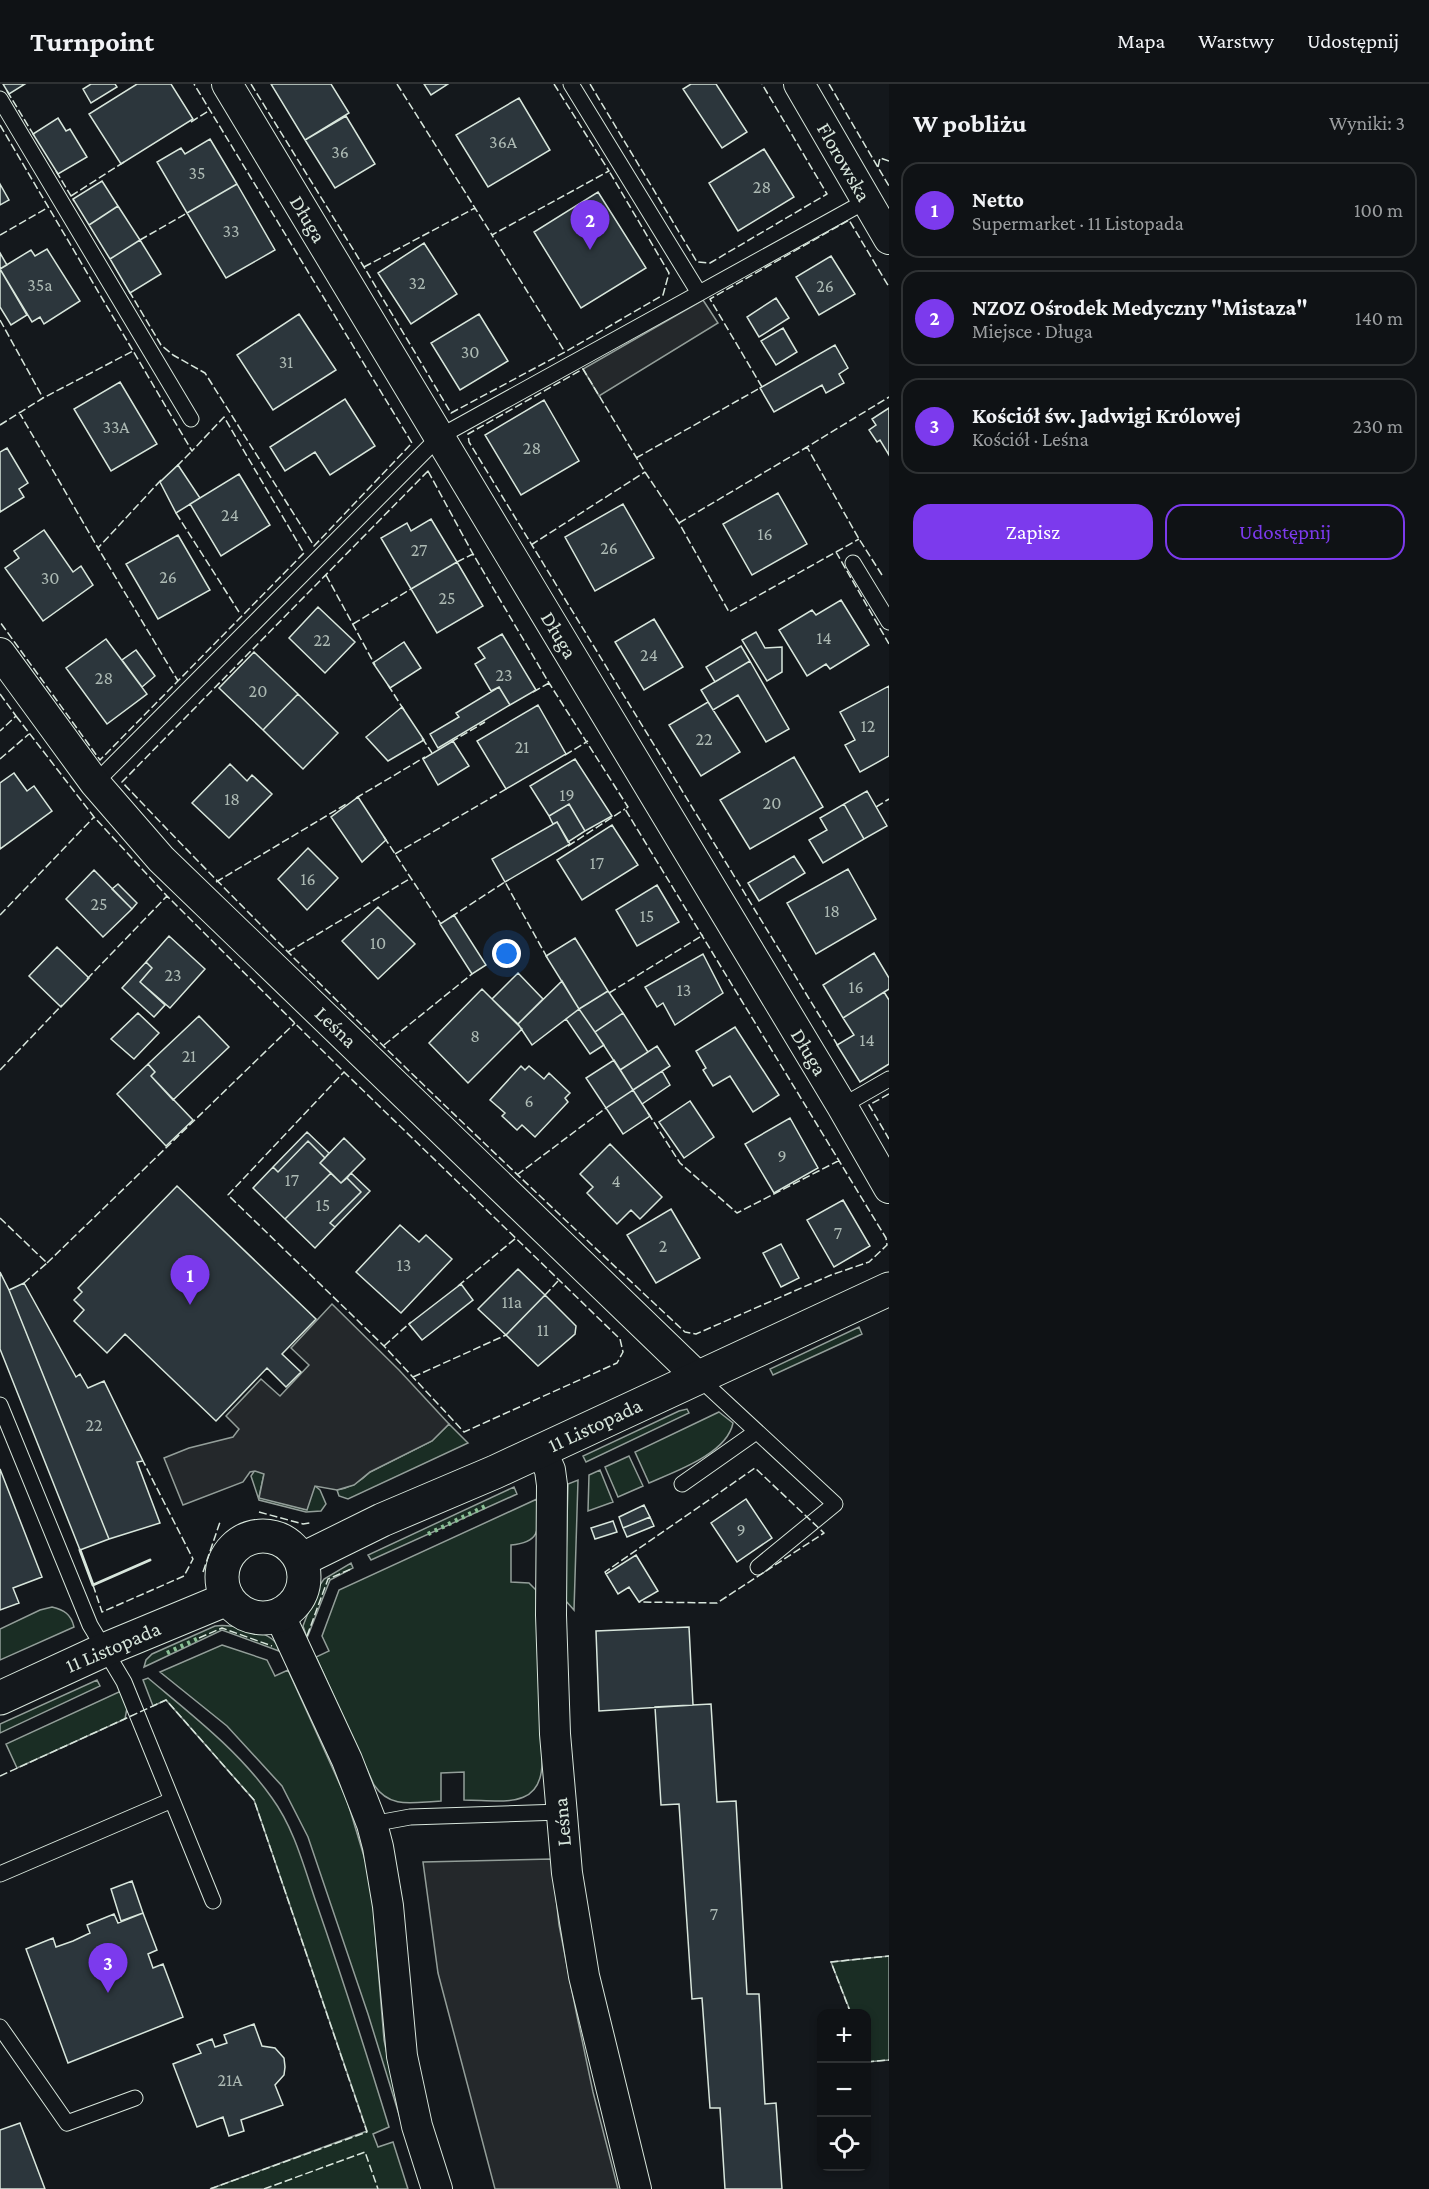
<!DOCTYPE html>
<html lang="pl">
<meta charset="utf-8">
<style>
:root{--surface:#0f1215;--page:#1d2022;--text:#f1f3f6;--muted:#9b9ea0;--line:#2f3234;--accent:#7c3aed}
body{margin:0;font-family:"Crimson Pro",serif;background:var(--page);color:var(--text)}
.controls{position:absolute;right:18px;bottom:18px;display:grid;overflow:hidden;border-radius:12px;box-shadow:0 3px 9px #0003}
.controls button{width:54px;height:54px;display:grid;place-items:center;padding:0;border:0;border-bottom:2px solid var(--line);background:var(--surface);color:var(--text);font:30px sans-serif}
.you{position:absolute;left:507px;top:870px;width:21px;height:21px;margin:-15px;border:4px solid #fff;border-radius:50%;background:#1a73e8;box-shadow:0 0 0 9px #1a73e833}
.badge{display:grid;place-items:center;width:39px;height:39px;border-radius:50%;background:var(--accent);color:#fff;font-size:20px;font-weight:700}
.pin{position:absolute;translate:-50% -50px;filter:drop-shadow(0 2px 3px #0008)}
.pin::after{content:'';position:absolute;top:32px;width:21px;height:18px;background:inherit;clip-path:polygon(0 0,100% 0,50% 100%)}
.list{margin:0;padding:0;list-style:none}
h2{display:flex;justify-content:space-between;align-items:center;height:78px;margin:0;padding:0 24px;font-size:26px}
h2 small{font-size:20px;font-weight:400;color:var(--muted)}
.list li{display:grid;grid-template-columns:39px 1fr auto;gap:18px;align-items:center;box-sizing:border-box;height:96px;margin:0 12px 12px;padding:0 12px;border:2px solid var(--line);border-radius:18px}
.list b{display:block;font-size:22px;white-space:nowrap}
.list p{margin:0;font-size:20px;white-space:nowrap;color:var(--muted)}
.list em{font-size:20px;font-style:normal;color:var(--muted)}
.actions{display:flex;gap:12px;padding:18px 24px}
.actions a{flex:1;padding:14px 0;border:2px solid var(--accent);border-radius:18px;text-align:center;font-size:21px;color:var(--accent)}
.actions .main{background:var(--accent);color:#fff}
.icon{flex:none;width:33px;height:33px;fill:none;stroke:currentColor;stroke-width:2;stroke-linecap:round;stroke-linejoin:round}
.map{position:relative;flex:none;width:889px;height:2105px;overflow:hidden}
header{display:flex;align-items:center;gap:36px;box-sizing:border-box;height:84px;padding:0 30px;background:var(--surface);border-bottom:2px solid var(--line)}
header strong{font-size:28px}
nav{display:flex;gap:33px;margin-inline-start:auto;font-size:21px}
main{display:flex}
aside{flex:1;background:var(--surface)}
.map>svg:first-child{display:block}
.green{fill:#1a2d24;stroke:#939e99;stroke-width:1.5}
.parking{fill:#24282b;stroke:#939e99;stroke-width:1.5}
.building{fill:#2c363c;stroke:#d8e6dc;stroke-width:1.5}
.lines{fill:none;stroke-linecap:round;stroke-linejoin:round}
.lane-casing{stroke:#d8e6dc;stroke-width:17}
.street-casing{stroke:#d8e6dc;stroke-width:32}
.secondary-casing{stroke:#d8e6dc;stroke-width:35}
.lane{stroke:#14181c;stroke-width:15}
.street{stroke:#14181c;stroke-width:30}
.secondary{stroke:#14181c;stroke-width:33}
.hedge{stroke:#8ac095;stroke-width:4.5;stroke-dasharray:3 4.5;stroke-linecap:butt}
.fence{stroke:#d8e6dc;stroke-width:1.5;stroke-dasharray:8 3;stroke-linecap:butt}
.wall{stroke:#d8e6dc;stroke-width:3}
.labels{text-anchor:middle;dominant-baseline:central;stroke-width:4.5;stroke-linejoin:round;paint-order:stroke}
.number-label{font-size:18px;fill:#adbab4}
.street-label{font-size:21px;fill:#d8e6dc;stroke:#14181c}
</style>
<header>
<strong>Turnpoint</strong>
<nav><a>Mapa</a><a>Warstwy</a><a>Udostępnij</a></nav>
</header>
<main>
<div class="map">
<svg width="889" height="2105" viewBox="0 0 889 2105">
<rect width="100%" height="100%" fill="#14181c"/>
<!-- green -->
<path class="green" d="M859 1243 862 1250 773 1291 770 1285Z
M687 1325 689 1329 586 1378 583 1372 679 1327Z
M719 1328 733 1339C727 1370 674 1388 649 1399L635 1368Z
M449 1340 468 1359 348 1415 339 1412 337 1406C350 1404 361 1397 370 1388L432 1357Z
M629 1372 643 1402 618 1413 605 1383Z
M255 1386 264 1388V1390L259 1413 315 1402 320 1406 326 1420 321 1427 306 1428 259 1416 251 1392Z
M600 1386 613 1418 588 1427 589 1391Z
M578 1396 574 1526 565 1516V1509L568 1400Z
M514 1403 517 1410 371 1476 368 1471Z
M537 1415C538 1442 544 1458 511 1461V1498L529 1499 536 1506 542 1678C542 1727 500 1716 464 1716V1688L441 1689V1717C414 1718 391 1726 374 1701L316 1573 329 1567 322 1552 339 1506Z
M351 1479 353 1484 330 1496 307 1554 303 1542 317 1505 324 1495Z
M52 1523C64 1526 71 1530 74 1543L0 1576V1545L40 1526Z
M215 1542C229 1540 261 1546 272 1555 276 1558 278 1562 279 1567L222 1546 144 1583 146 1576 152 1570Z
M222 1561 267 1576 275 1592 288 1586 347 1716 366 1779 373 1820 384 1956 401 2037 368 1930 308 1753 282 1702 227 1642 160 1588Z
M148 1594C192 1631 239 1667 272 1714 294 1744 304 1783 316 1818 342 1893 366 1968 389 2043L373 2050 378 2063 393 2058 408 2105H210L367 2047 254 1716 166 1616 153 1622 143 1596Z
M97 1596 100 1602 0 1649V1640Z
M121 1607 127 1624 125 1635 17 1684 6 1660Z
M889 1872V1976L867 1978 866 1930 851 1929 831 1878Z"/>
<!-- parking -->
<path class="parking" d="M703 216 718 239 599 312 583 285Z
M332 1220 399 1286 449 1340 432 1357 370 1388 354 1401 337 1406 315 1402 307 1426 259 1414 264 1390 255 1387 250 1388 243 1398 183 1421 164 1374 189 1364 233 1353 239 1345 226 1332 261 1295 280 1312 309 1281 291 1264Z
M552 1775 559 1841 577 1932 593 2008 618 2105H495L438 1889 423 1778Z"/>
<!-- building -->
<path class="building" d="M3 0H25L9 10Z
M91 0H115L117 3 91 19 83 5Z
M137 0H171L193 35 121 80 89 30Z
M271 0H331L349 29 305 56Z
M424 0H448L431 11Z
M691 0H716L747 48 722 64 683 5Z
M519 14 550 66 488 103 456 51Z
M346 32 375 80 335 104 305 56Z
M58 34 66 47 70 45 87 73 58 90 33 50Z
M210 55 237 100 187 129 157 78 181 64 185 70Z
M764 65 794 113 738 147 709 99Z
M102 97 118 122 89 141 73 115Z
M0 100 9 116 0 121Z
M237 100 275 166 226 194 187 129Z
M598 108 646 184 581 224 534 148Z
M118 122 140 156 110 175 89 141Z
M140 156 161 190 130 209 110 175Z
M424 159 457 210 411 240 378 189Z
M47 165 80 217 44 240 40 233 32 238 0 185 31 166 35 172Z
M0 169 7 181 0 185 27 231 11 241 0 223Z
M831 172 855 210 819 231 796 193Z
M776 214 789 234 759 253 747 233Z
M299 230 336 286 273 326 237 271Z
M479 230 508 277 460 306 431 259Z
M783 244 797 268 776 281 761 257Z
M835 261 848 284 839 290 844 299 826 309 822 301 774 328 760 304Z
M120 298 157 360 111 387 74 325Z
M345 315 375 362 330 391 315 368 285 387 270 363Z
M544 316 579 377 521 411 485 351Z
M889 324V371L880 356 877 358 869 346 876 341 872 335Z
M7 364 28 399 19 405 24 413 0 428V368Z
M178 381 200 414 176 429 160 398Z
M239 390 270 441 221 472 190 420Z
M778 409 807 460 752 491 723 440Z
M623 420 654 474 595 507 565 453Z
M431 435 457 478 411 505 381 454 407 439 411 447Z
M44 446 73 488 81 482 93 501 43 537 5 484 19 474 14 467Z
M178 451 210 506 158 535 126 480Z
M457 478 483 522 437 549 411 505Z
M841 516 869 561 830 585 826 580 807 592 779 546 812 526 816 531Z
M318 523 355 558 325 589 289 554Z
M654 535 683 583 644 606 615 558Z
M756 548 765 564 782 563V588L767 597 742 556Z
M502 550 536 606 510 621 499 603 491 607 475 580 485 574 478 564Z
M106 555 147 610 107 640 66 584Z
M404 558 421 584 390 604 373 579Z
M741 562 750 577 715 598 706 583Z
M136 566 155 592 142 603 122 576Z
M254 568 298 610 263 646 219 604Z
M750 577 789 645 766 658 738 611 713 626 701 606Z
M889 602V672L860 688 845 661 855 656 840 628Z
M499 603 510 621 438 664 430 650 459 633 456 629Z
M298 610 338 649 303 685 263 646Z
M708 618 740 668 701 692 669 641Z
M538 621 566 670 506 705 477 657Z
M402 623 424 656 388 677 366 653Z
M453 657 469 682 438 701 423 675Z
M794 673 823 723 750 765 720 716Z
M575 675 612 732 585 747 569 720 549 732 530 702Z
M230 680 247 697 252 691 272 710 229 754 192 719Z
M14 689 27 707 34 702 52 727 0 765V699Z
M867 707 887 742 864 755 844 720Z
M358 713 386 756 362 778 331 733Z
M569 720 585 747 568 758 557 738 553 740 549 732Z
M844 720 864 755 823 779 809 756 827 746 820 734Z
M557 738 570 760 505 798 492 775Z
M612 741 638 781 582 816 557 776Z
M308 764 338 794 307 826 278 795Z
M794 772 805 789 759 817 748 799Z
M848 785 876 835 816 870 787 819Z
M94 786 132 825 103 853 66 815Z
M118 800 137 819 132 825 112 805Z
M657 801 679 838 637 862 616 826Z
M378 823 415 860 378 895 342 857Z
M454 831 486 881 472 890 440 840Z
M169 852 205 885 170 924 140 898 152 884 146 878Z
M575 854 608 907 579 925 546 872Z
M57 863 89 894 61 923 29 892Z
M874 869 889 894V905L843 934 823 901Z
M703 870 723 909 675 941 663 919 657 923 645 903Z
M146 878 152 884 140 898 165 921 154 933 122 904Z
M518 889 543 915 518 940 492 915Z
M562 897 579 925 532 961 518 940Z
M482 905 522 945 468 999 429 959Z
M608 907 623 929 595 948 579 925Z
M884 908 889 916V980L860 998 837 961 854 951 843 934Z
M579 925 604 961 590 970 566 935Z
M138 929 159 949 134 975 111 955Z
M623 929 648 968 620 986 595 948Z
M199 932 229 963 173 1016 151 992 155 988 148 980Z
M735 943 779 1011 753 1028 730 992 713 1002 703 986 706 984 696 967Z
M657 962 670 982 633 1006 620 986Z
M614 976 633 1006 606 1024 586 994Z
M148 980 155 988 151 992 193 1036 166 1062 117 1010Z
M521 982 525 986 529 982 544 995 549 989 570 1009 565 1014 568 1018 535 1053 522 1041 517 1046 502 1032 505 1029 490 1016Z
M662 987 670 1001 642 1020 633 1006Z
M633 1006 650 1032 623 1050 606 1024Z
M690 1017 714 1053 684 1074 659 1038Z
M790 1034 818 1084 774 1109 745 1060Z
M307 1048 329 1069 325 1074 308 1057 278 1088 273 1083Z
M344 1054 365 1075 341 1099 320 1079Z
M308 1057 325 1074 320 1079 331 1089 285 1135 253 1104 273 1083 278 1088Z
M610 1060 662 1113 640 1135 631 1126 617 1140 587 1109 593 1103 580 1090Z
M331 1089 341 1099 347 1094 361 1108 330 1139 335 1143 315 1164 285 1135Z
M351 1089 370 1107 335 1143 330 1139 361 1108 347 1094Z
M177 1102 316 1235 282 1270 301 1288 286 1303 267 1284 216 1337 125 1250 107 1269 74 1237 84 1226 74 1216 82 1208 78 1204Z
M843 1116 870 1162 834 1183 807 1136Z
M671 1125 700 1174 656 1199 627 1151Z
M400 1141 419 1158 426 1151 452 1175 401 1229 356 1188Z
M781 1160 799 1194 781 1203 763 1169Z
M518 1185 545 1211 506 1251 478 1225Z
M0 1188 9 1206 109 1455 80 1466 0 1265Z
M24 1199 76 1293 80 1290 88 1304 104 1297 143 1377 137 1378 160 1439 109 1455 9 1206Z
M461 1200 473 1216 422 1256 409 1240Z
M545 1211 576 1242 575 1250 538 1282 506 1251Z
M0 1385 42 1493 13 1504 19 1519 0 1526Z
M746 1415 772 1454 737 1478 711 1439Z
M644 1421 650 1433 623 1444 619 1433Z
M650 1433 654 1442 627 1453 623 1444Z
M613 1437 617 1448 595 1455 591 1444Z
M636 1471 658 1507 639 1518 629 1503 618 1510 606 1490Z
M689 1543 693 1621 599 1627 596 1547Z
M711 1620 717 1718 736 1717 747 1910H759L765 2020 776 2019 782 2105H725L720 2024H710L702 1914 692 1915 679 1720 661 1721 655 1623Z
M132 1797 143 1829 121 1837 111 1805Z
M143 1829 157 1866 148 1870 153 1884 163 1880 183 1933 68 1979 26 1865 53 1854 56 1863 73 1857 90 1849 87 1841 114 1830 118 1839Z
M254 1940 262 1962 275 1964 284 1974 285 1983 284 1991 275 2001 283 2021 241 2036 244 2047 229 2052 223 2033 197 2043 173 1980 201 1969 197 1961 212 1955 215 1963 227 1959 224 1951Z
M20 2039 45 2105H0V2046Z"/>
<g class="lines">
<defs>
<path id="lane" d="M571 0 699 209
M0 15 191 335
M853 479 889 538
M95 699 439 353 866 117
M842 1022 889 995
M698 1293 835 1420 758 1483
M0 1321 90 1541 124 1598 213 1817
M682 1400 756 1348
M372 1740 410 1733 561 1728
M0 1790 172 1716
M0 1943 67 2039 135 2014"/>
<path id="street" d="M227 0 842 1022 889 1104
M799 0 889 155
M0 569 95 699 161 775 698 1293
M541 1366 550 1386 552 1401 551 1531 555 1650 567 1789 584 1892 636 2105
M280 1532 347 1676 372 1740 378 1763 388 1822 402 1972 417 2042 437 2105"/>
<path id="secondary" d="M222 1493a41 41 0 1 1 82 0a41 41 0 1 1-82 0Z
M301 1476 382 1436 495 1388 889 1205
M0 1614 104 1566 227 1515"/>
</defs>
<!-- lane casing -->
<use href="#lane" class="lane-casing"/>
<!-- street casing -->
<use href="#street" class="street-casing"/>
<!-- secondary casing -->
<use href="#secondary" class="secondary-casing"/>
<!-- lane -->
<use href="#lane" class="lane"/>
<!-- street -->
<use href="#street" class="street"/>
<!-- secondary -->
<use href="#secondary" class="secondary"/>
<!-- hedge -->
<path class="hedge" d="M428 1450 488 1421
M167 1569 199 1554"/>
<!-- fence -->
<path class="fence" d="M251 0 364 183 451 329 565 268 663 211 669 189 609 87
M397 0 492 151
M554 0 609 87 492 151 565 268
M590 0 697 178 710 179 827 110 762 0
M829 0 889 102
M7 7 35 53
M191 38 210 26
M0 41 192 367 224 333 304 469 100 676 0 538
M878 83 880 74 889 77
M56 87 74 117
M71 112 124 78
M0 151 49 123
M140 156 187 129
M364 183 475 124
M129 207 161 261 173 271 205 289 314 462 412 359 194 0
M0 236 43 314
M762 303 710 215 849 136 889 203
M19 328 98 464
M0 341 43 314 133 267
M636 374 760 304
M177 382 192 367
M428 387 473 470 549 599 628 723 625 725 886 1154 887 1161 869 1178 831 1191 696 1250 685 1248C493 1069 302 888 122 698Z
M161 396 98 464 178 597
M176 429 239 528
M679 439 807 363
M531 461 645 388
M836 468 859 455
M457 478 473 470
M326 491 375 581
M882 491 859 455 807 363 889 313
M353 540 411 505
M388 601 404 626
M533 608 549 599
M0 610 16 632 0 647
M16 632 94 733 167 812 344 988 620 1255 623 1268 617 1279 464 1348 384 1262 228 1111 344 988
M422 654 432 669
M451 658 485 638
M565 671 588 657
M0 675 29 650
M356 714 425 673
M876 723 889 715
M384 753 441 840
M568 762 625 725
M395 770 508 704
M216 798 348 719
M0 831 94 733
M451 833 505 798 548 875
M288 868 411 794
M87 895 167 812
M609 909 703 851
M384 961 472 890
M838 962 469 358 468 350 583 285 645 388 679 439 729 528 836 468 889 560
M0 986 62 921
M889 1010 869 1021 889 1055
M648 1029 680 1079 737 1129 840 1076
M517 1091 606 1024
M0 1134 47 1179 24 1199
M47 1179 295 939
M458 1202 516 1154
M545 1211 559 1196
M384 1262 411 1238
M413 1293 506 1251
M259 1428 303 1440 310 1439
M203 1488 220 1438
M606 1490 605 1488 755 1384 824 1449 717 1519 639 1518
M93 1501 102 1528 184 1492 193 1475 143 1377
M307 1552 328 1495 351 1485
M199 1554 222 1544 272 1562
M0 1692 166 1616 254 1716 367 2048 210 2105
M851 1930 831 1878 889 1872
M866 1978 889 1976
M264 2105 365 2068 378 2105"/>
<!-- wall -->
<path class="wall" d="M80 1466 93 1501 150 1476"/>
</g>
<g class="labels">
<!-- number labels -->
<g class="number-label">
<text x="503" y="58">36A</text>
<text x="340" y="68">36</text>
<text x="197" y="89">35</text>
<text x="762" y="103">28</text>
<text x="231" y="147">33</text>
<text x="417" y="199">32</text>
<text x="40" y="201">35a</text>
<text x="825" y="202">26</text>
<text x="470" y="268">30</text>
<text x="286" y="278">31</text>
<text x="116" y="343">33A</text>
<text x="532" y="364">28</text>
<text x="230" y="431">24</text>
<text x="765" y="450">16</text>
<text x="609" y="464">26</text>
<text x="419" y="466">27</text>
<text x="168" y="493">26</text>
<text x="50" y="494">30</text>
<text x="447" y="514">25</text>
<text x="824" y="554">14</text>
<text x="322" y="556">22</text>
<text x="649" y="571">24</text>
<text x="504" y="591">23</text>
<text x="104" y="594">28</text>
<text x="258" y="607">20</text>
<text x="868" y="642">12</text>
<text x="704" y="655">22</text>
<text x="522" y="663">21</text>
<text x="567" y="711">19</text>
<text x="232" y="715">18</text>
<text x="772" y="719">20</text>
<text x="597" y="779">17</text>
<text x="308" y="795">16</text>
<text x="99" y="820">25</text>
<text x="832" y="827">18</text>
<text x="647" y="832">15</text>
<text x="378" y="859">10</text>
<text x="173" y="891">23</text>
<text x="856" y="903">16</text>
<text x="684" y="906">13</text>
<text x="475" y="952">8</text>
<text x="867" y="956">14</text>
<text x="189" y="972">21</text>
<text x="529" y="1017">6</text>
<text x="782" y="1072">9</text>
<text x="292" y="1096">17</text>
<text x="616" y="1097">4</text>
<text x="323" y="1121">15</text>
<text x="838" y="1149">7</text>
<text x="663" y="1162">2</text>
<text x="404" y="1181">13</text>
<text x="512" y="1218">11a</text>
<text x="543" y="1246">11</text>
<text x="94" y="1341">22</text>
<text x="741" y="1446">9</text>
<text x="714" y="1830">7</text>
<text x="230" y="1996">21A</text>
</g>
<!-- street labels -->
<g class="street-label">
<text transform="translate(844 78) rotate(60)">Florowska</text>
<text transform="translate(308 135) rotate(59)">Długa</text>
<text transform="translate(559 551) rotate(59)">Długa</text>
<text transform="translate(336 943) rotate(44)">Leśna</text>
<text transform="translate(809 968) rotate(59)">Długa</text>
<text transform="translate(595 1341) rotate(-25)">11 Listopada</text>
<text transform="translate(113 1563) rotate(-23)">11 Listopada</text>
<text transform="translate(562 1738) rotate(-95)">Leśna</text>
</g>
</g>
</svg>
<div class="controls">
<button>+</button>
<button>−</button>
<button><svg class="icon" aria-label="locate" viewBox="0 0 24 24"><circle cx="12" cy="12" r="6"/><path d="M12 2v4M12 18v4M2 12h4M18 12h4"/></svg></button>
</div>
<div class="you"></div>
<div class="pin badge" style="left:190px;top:1221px">1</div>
<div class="pin badge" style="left:590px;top:166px">2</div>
<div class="pin badge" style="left:108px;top:1909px">3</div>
</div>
<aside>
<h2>W pobliżu<small>Wyniki: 3</small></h2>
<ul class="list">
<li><span class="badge">1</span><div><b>Netto</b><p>Supermarket · 11 Listopada</p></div><em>100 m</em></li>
<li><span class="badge">2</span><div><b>NZOZ Ośrodek Medyczny &quot;Mistaza&quot;</b><p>Miejsce · Długa</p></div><em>140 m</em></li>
<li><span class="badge">3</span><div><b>Kościół św. Jadwigi Królowej</b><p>Kościół · Leśna</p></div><em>230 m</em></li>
</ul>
<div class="actions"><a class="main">Zapisz</a><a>Udostępnij</a></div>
</aside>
</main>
